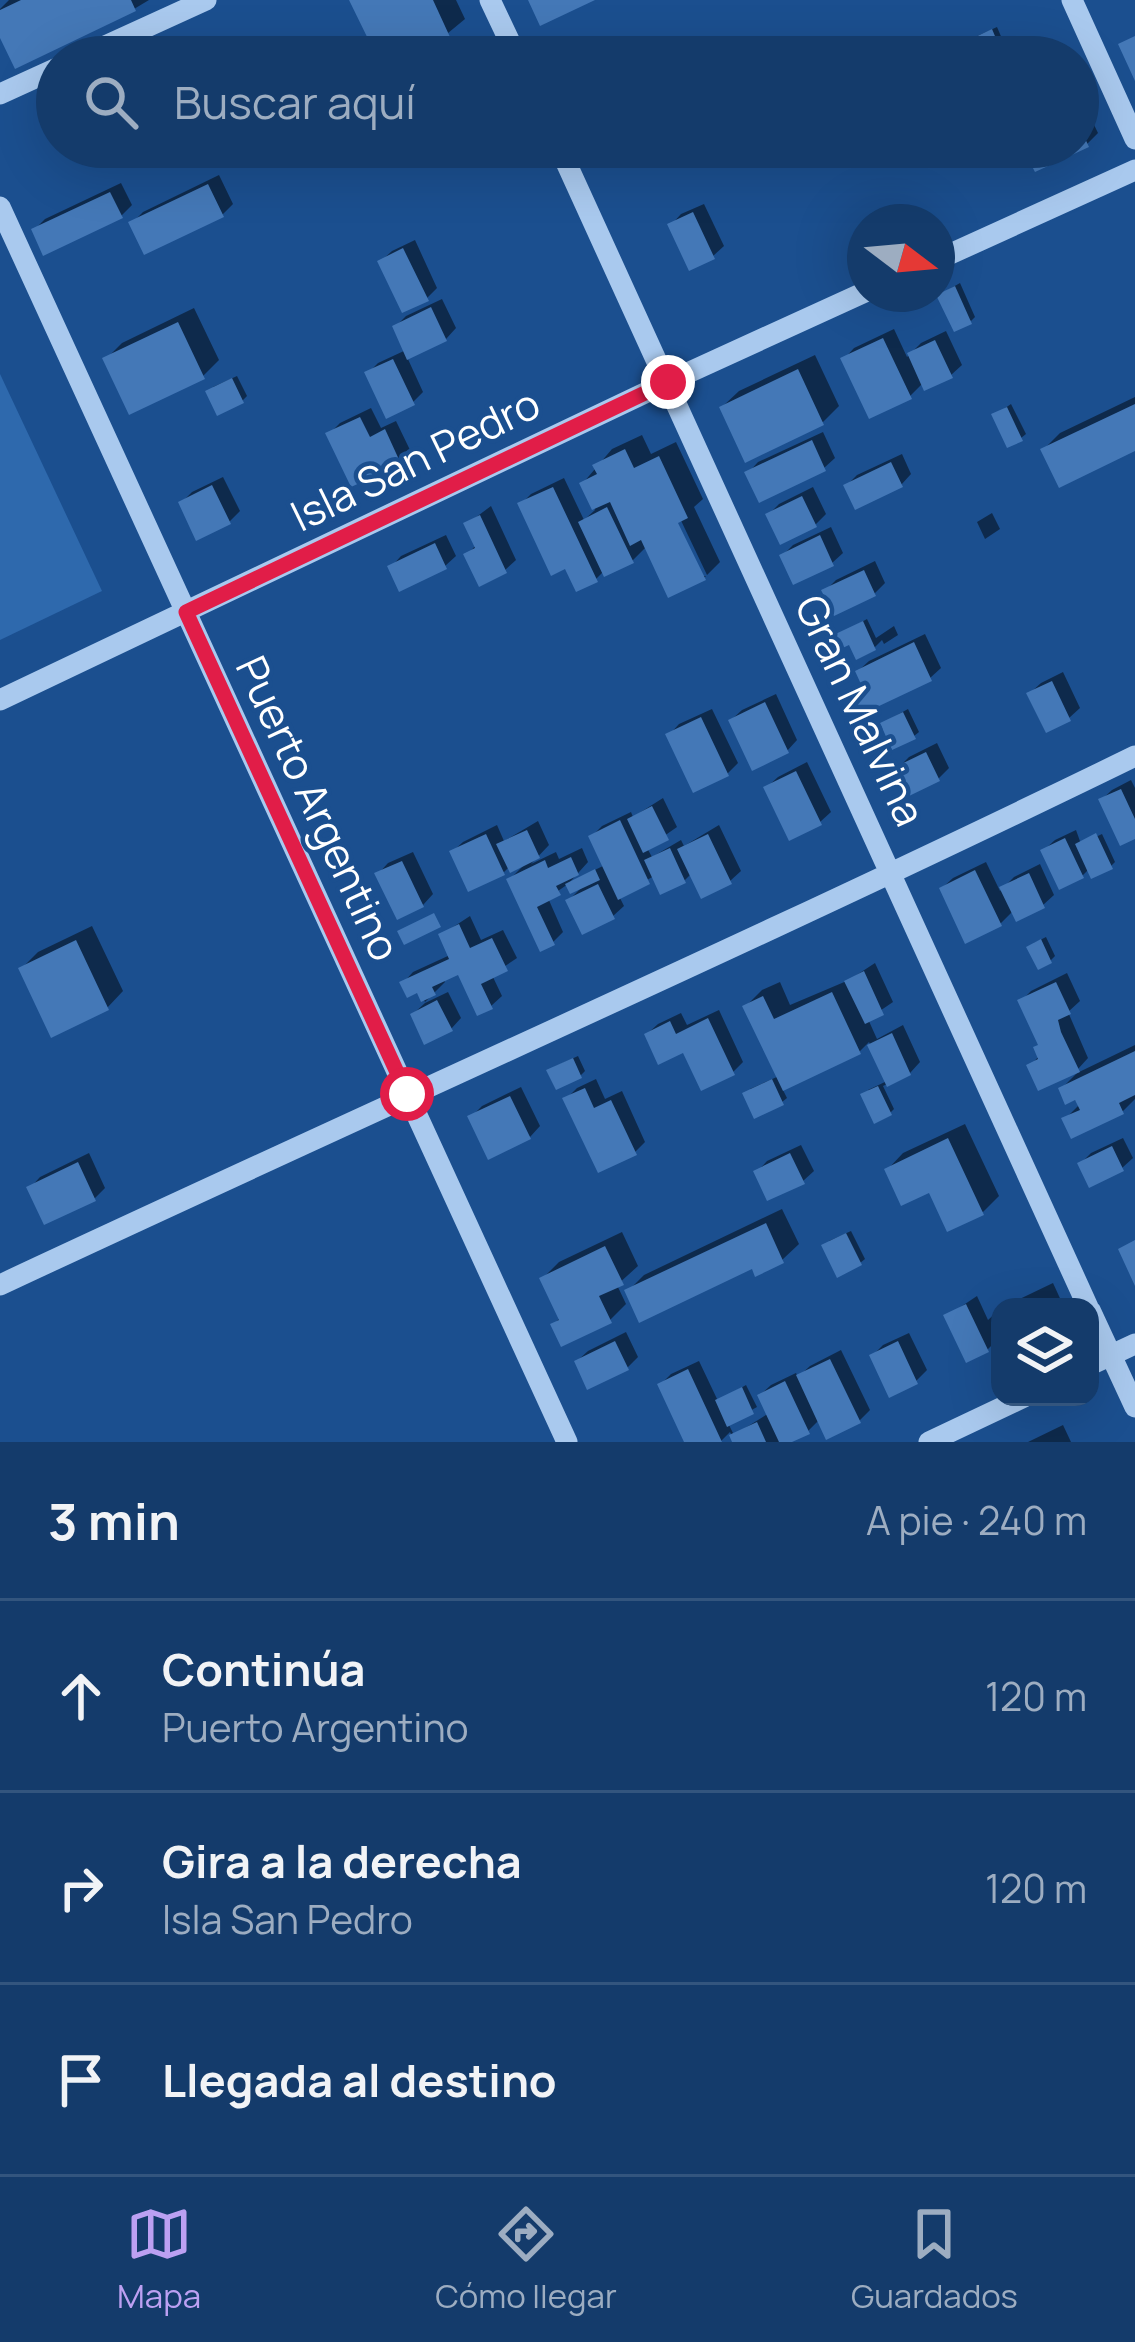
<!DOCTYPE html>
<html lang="es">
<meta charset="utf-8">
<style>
:root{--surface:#143b6b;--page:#214673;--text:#f1f3f6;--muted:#9dadc1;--line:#33557e;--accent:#bca0f2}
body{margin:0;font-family:Manrope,sans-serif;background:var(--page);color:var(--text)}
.controls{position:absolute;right:36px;bottom:36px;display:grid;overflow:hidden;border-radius:24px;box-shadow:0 12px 48px #0002}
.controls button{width:108px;height:108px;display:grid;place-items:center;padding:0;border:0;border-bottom:3px solid var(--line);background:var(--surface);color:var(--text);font:60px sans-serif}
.compass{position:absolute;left:847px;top:204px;width:108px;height:108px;border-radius:50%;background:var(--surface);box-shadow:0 12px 48px #0002;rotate:106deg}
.stop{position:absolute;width:36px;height:36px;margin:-27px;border:9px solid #e11d48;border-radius:50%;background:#fff}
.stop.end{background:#e11d48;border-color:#fff;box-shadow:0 3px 12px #0008}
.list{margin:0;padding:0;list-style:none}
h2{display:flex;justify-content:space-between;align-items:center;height:156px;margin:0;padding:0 48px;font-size:51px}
h2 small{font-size:39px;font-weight:400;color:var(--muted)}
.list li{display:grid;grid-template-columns:78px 1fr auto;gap:36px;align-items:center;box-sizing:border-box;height:192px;padding:0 48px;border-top:3px solid var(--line)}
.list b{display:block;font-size:45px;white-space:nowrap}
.list p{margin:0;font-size:39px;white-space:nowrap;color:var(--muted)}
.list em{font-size:39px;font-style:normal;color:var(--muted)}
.icon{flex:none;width:66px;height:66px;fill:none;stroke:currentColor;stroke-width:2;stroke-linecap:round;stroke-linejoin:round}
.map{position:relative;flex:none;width:1135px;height:1442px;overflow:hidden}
.search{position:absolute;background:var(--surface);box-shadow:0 12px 48px #0002;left:36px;right:36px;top:36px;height:132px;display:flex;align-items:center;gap:30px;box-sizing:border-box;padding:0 42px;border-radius:66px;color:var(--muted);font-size:45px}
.sheet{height:732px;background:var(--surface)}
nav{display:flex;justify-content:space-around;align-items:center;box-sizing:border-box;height:168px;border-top:3px solid var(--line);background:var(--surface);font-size:33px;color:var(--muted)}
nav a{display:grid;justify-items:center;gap:6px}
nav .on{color:var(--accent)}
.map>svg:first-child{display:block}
.green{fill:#2e69ad}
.shadow{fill:#0007}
.building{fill:#4478b7}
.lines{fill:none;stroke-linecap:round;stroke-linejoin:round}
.minor{stroke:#a9c9ee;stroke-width:21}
.route{stroke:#e11d48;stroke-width:15}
.labels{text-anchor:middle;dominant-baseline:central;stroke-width:9;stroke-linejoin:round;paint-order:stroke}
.street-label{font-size:42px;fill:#fff;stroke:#1b4f8f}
</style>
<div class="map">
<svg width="1135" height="1442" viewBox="0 0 1135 1442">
<rect width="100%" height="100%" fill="#1b4f8f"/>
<!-- green -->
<path class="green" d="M0 374 102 591 0 640Z"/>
<!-- shadow -->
<path class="shadow" d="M9 0H149L134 9 0 31V9Z
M353 0H456L465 19 442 38 451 57H347L372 41Z
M997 27 1003 41 978 55 975 37Z
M264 48 268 57H246Z
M1079 94 1098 133 1087 144 1036 168 1026 147H1078Z
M219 175 233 204 222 215 132 223 143 212Z
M121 183 132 205 121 216 34 230 45 219Z
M704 204 724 246 713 256 671 225 681 214Z
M415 240 437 288 427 298 381 261 392 251Z
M960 283 975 317 971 321 939 295Z
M442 299 456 328 446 339 407 357 423 392 413 402 368 373 378 363 406 350 395 327 406 316Z
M194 308 219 360 203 376 106 359 122 343Z
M894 329 907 357 921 343 946 331 962 365 951 375 924 382 910 396 844 359 854 348Z
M815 355 839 406 823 422 722 407 739 391Z
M237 376 247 396 242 401 213 387Z
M1135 397V448L1044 449 1060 433Z
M1011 404 1026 434 1021 438 995 415Z
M371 408 381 428 396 421 410 450 399 461 329 434 340 423Z
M823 432 835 458 824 468 748 473 758 462Z
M642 435 651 454 676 442 703 499 694 507 720 562 707 575 675 508 669 510 700 576H706L704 578 647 546 632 561 604 571 596 579 567 565 521 504 531 494 564 478 584 520 595 510 583 483 612 449Z
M902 454 911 474 901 485H847L857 475Z
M223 477 240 511 229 522 182 502 192 492Z
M813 487 826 514 815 525 769 514 779 504Z
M491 506 516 560 505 570 467 555 476 545 467 524Z
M992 513 1000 529 985 539 977 522Z
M831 527 843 553 832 563 782 556 793 545Z
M446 535 456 556 445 566 391 567 401 556Z
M875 561 885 583 874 594 825 591 836 580Z
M867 619 876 638 894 626 898 635 884 644 882 640 874 648 831 639Z
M925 634 941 668 930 678 856 699 866 689 858 671 869 661Z
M1063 672 1080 708 1069 718 1030 693 1041 683Z
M776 694 797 740 787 751 731 720 742 710Z
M712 709 738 763 727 774 669 735 679 724Z
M908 709 919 732 914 736 888 720Z
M937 743 949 768 938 779 899 767 909 757Z
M807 762 831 812 820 822 767 787 778 777Z
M1131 780 1135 788V836L1101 800 1112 790Z
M663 798 677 827 647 848 652 857 681 840 684 846 719 825 741 871 730 881 692 873 684 881 654 876 619 896 624 906 613 916 569 900 583 886 568 884 548 898 563 932 553 942 509 880 527 862 510 866 504 872 452 852 463 842 497 825 504 841 538 821 549 845 531 864 556 852 559 859 582 848 588 862 570 882 605 865 592 836 602 826 631 812 633 817Z
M1076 830 1081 844 1102 834 1115 862 1111 866 1089 869 1082 876 1044 850 1055 840Z
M413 852 433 894 423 905 378 874 388 863Z
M986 862 1000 891 1014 877 1040 864 1054 895 1043 905 1014 910 1000 924 942 888 953 878Z
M470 916 481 940 503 930 517 958 492 975 502 996 491 1006 459 971 443 979 445 982 425 1002 418 989 403 983 413 972 450 955 441 935Z
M92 926 123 991 107 1008 22 968 38 952Z
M1046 937 1055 956 1050 961 1034 943Z
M875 963 893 1002 868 1019 877 1039 903 1025 920 1062 910 1073 883 1086 894 1109 890 1113 868 1090 887 1081 869 1042 859 1052 782 1088 787 1098 782 1102 750 1089 779 1076 746 1006 762 990 780 982 790 1005 849 980Z
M1067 973 1080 1001 1068 1012 1088 1058 1078 1069 1030 1066 1040 1055V1044L1021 1001 1031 991Z
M448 992 461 1018 451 1029 413 1014 425 1003Z
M719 1010 743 1062 733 1072 647 1034 658 1024 681 1013 687 1025Z
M1135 1045V1099L1123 1111 1065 1119 1080 1104 1061 1089 1077 1073Z
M578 1056 585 1071 580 1076 554 1067Z
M596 1079 605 1099 622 1091 645 1142 635 1152 566 1099 577 1088Z
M521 1087 540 1126 530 1137 471 1117 482 1106Z
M965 1124 999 1196 983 1212 887 1170 903 1153Z
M1123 1138 1133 1158 1122 1168 1081 1163 1091 1153Z
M801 1145 814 1171 803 1181 757 1172 767 1161Z
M89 1153 105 1188 95 1198 46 1221 30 1188 40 1177Z
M782 1209 799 1244 782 1260 628 1291 644 1275Z
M851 1231 865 1259 860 1263 829 1241Z
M622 1232 638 1266 617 1285 626 1304 610 1320 554 1324 561 1317 543 1278 559 1262Z
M1053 1283 1064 1307H1003Z
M977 1296 988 1320 1000 1309V1346L997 1340 987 1350 947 1316Z
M626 1332 638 1357 627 1368 577 1361 588 1351Z
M909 1333 927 1370 916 1381 872 1356 883 1345Z
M841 1350 870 1410 859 1421 820 1419 808 1431 785 1442H735L730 1432 721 1441 660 1385 671 1374 699 1361 718 1401 746 1385 757 1407 728 1423 734 1435 769 1413 760 1395 771 1385 796 1373 798 1377 810 1366Z
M1063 1425 1071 1442H1028Z"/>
<!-- building -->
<path class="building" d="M21 0H131L136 11 15 69 0 38V10Z
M349 0H433L450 37 424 50 427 57H351L372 47Z
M528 0H595L540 26Z
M992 29 1000 48 975 57 967 41Z
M1135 36V81L1118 44Z
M1078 123 1089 147 1035 172 1022 147H1078Z
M208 184 224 217 144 255 128 222Z
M110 192 123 218 43 256 31 229Z
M693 212 715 259 689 271 667 224Z
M403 248 429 301 402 313 377 261Z
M955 286 972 324 954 332 936 295Z
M431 307 447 341 407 360 392 326Z
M178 322 205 379 129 415 102 358Z
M883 338 912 399 869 419 840 358Z
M935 340 953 378 924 391 907 353Z
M393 359 415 405 386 419 364 372Z
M798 369 824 425 745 463 719 407Z
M232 378 244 403 217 416 205 391Z
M1135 404V451L1059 488 1040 449Z
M1007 407 1023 441 1007 448 991 414Z
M360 417 370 437 385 429 401 464 351 487 325 433Z
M812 440 826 471 759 503 744 472Z
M625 449 634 468 659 456 688 518 678 523 706 580 668 598 641 540 630 546 610 502 592 510 579 483 597 474 592 465Z
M891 462 903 487 855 510 843 485Z
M212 485 231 524 196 541 178 502Z
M553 487 598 582 576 592 565 569 551 576 517 503Z
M802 496 817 527 780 545 765 514Z
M607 507 634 563 604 577 578 522Z
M480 515 507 573 479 587 463 554 475 548 463 523Z
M820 535 834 566 793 585 779 555Z
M435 543 447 569 399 592 387 566Z
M864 570 876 596 834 616 821 590Z
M863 621 876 650 856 660 849 645 834 652 827 638Z
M914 642 932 681 860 715 852 698 865 693 855 671Z
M1052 681 1071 721 1046 733 1026 693Z
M765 702 789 753 752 771 728 720Z
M903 712 916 739 892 750 880 723Z
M701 717 729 776 693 793 665 734Z
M926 752 940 781 909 796 895 767Z
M796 771 822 825 789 841 763 787Z
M1121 789 1135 819V839L1120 846 1098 799Z
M652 806 669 840 643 853 627 819Z
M620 820 650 884 618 900 588 836Z
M527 830 540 858 510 873 496 844Z
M1096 833 1113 869 1091 879 1075 844Z
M486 834 505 875 468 892 449 851Z
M708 834 732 884 701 899 677 849Z
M1065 838 1084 878 1059 890 1040 850Z
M670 848 686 883 660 895 644 860Z
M571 857 579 875 556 886 561 895 537 907 555 945 540 952 506 879 545 860 548 868Z
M402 861 424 907 397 920 374 873Z
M595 869 600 880 570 894 565 884Z
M975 870 1002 926 965 944 939 888Z
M1029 873 1045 908 1016 922 999 887Z
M598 884 615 919 582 935 565 900Z
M434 913 441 927 404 945 397 931Z
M459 924 470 948 492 938 508 971 481 984 493 1009 477 1016 458 975 432 987 436 995 421 1002 417 993 407 998 399 982 449 959 438 934Z
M1041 939 1052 963 1038 970 1026 947Z
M76 940 109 1010 51 1038 18 968Z
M864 971 884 1015 865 1024 844 981Z
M1056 982 1071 1014 1058 1020 1061 1032 1080 1072 1038 1091 1026 1065 1038 1059 1033 1047 1038 1045 1017 1000Z
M832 992 861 1054 783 1091 742 1006 763 996 774 1019Z
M437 1000 453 1031 424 1045 410 1014Z
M708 1018 735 1075 701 1091 683 1053 658 1065 644 1034 670 1021 676 1034Z
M892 1033 911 1075 887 1087 867 1045Z
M1135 1051V1095L1119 1103 1124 1114 1071 1139 1061 1118 1080 1110 1075 1100 1065 1105 1058 1088Z
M573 1058 582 1078 556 1090 546 1070Z
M772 1079 784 1105 754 1119 742 1093Z
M878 1086 892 1115 874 1124 860 1094Z
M585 1088 594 1108 611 1100 637 1155 598 1173 562 1098Z
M510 1096 531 1139 488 1160 467 1116Z
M948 1138 984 1215 947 1232 929 1193 901 1206 884 1169Z
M1112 1146 1124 1171 1089 1188 1077 1163Z
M790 1153 805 1184 767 1201 753 1171Z
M78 1162 96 1201 44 1225 26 1187Z
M766 1223 784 1263 755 1277 752 1269 639 1323 624 1290Z
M846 1233 862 1265 837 1278 821 1245Z
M1135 1240V1286L1118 1249Z
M605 1246 624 1285 599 1296 612 1323 561 1347 550 1324 559 1320 539 1278Z
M966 1304 989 1352 966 1363 943 1315Z
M615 1341 629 1370 587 1390 574 1361Z
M898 1341 918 1384 889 1398 869 1355Z
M830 1359 861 1423 826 1440 796 1375Z
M688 1369 722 1442H684L657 1384Z
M785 1381 810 1434 792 1442H779L757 1395Z
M742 1387 754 1414 727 1427 715 1400Z
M757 1422 766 1442H732L729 1435Z"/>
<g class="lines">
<!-- minor -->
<path class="minor" d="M490 0 517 57
M1072 0 1135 139
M81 57 206 0
M0 94 57 68
M559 147 1088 1307
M0 207 567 1442
M937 260 1135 170
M0 700 668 382 865 292
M0 1285C378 1108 760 939 1135 756
M1090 1310 1135 1407
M1090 1365 1135 1344
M929 1442 1024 1397"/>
</g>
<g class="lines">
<!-- route -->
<path class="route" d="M407 1094 186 612 668 382"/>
</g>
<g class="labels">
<!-- street labels -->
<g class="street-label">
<text transform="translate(415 459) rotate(-26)">Isla San Pedro</text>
<text transform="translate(861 710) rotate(65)">Gran Malvina</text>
<text transform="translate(319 808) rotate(65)">Puerto Argentino</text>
</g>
</g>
</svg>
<div class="controls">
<button><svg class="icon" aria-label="layers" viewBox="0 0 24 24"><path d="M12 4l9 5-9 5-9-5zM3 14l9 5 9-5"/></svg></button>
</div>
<svg class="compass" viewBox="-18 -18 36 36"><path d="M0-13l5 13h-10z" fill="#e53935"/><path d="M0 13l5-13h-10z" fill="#9dadc1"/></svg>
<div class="stop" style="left:407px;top:1094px"></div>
<div class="stop end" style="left:668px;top:382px"></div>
<div class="search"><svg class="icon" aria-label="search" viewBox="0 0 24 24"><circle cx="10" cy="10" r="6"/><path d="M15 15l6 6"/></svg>Buscar aquí</div>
</div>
<section class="sheet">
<h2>3 min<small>A pie · 240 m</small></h2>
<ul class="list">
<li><svg class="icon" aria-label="ahead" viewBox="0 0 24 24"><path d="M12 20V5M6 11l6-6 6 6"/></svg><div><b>Continúa</b><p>Puerto Argentino</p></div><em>120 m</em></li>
<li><svg class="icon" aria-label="right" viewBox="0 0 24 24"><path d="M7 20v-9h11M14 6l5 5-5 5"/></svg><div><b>Gira a la derecha</b><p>Isla San Pedro</p></div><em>120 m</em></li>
<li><svg class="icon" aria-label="arrive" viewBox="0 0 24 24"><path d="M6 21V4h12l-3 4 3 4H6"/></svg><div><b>Llegada al destino</b></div></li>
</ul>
</section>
<nav>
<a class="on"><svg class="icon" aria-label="map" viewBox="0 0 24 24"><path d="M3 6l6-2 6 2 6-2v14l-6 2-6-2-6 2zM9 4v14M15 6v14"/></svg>Mapa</a>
<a><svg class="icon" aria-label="directions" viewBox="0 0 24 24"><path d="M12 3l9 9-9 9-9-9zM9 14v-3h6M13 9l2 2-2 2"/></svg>Cómo llegar</a>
<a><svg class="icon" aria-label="saved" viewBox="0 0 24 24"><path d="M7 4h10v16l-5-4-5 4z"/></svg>Guardados</a>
</nav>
